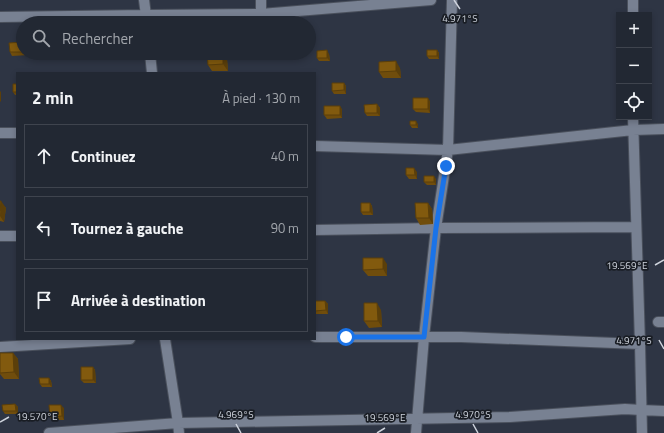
<!DOCTYPE html>
<html lang="fr">
<meta charset="utf-8">
<style>
:root{--surface:#222833;--page:#2a303b;--text:#f1f3f6;--muted:#a2a6ac;--line:#3f444e}
body{margin:0;font-family:"Titillium Web",sans-serif;background:var(--page);color:var(--text)}
.controls{position:absolute;right:12px;top:12px;display:grid;overflow:hidden;border-radius:0px;box-shadow:0 2px 6px #0003}
.controls button{width:36px;height:36px;display:grid;place-items:center;padding:0;border:0;border-bottom:1px solid var(--line);background:var(--surface);color:var(--text);font:20px sans-serif}
.stop{position:absolute;width:12px;height:12px;margin:-9px;border:3px solid #1a73e8;border-radius:50%;background:#fff}
.stop.end{background:#1a73e8;border-color:#fff;box-shadow:0 1px 4px #0008}
.list{margin:0;padding:0;list-style:none}
h2{display:flex;justify-content:space-between;align-items:center;height:52px;margin:0;padding:0 16px;font-size:17px}
h2 small{font-size:13px;font-weight:400;color:var(--muted)}
.list li{display:grid;grid-template-columns:26px 1fr auto;gap:12px;align-items:center;box-sizing:border-box;height:64px;margin:0 8px 8px;padding:0 8px;border:1px solid var(--line);border-radius:0px}
.list b{display:block;font-size:15px;white-space:nowrap}
.list em{font-size:13px;font-style:normal;color:var(--muted)}
.icon{flex:none;width:22px;height:22px;fill:none;stroke:currentColor;stroke-width:2;stroke-linecap:round;stroke-linejoin:round}
.map{position:relative;flex:none;width:664px;height:433px;overflow:hidden}
.search{position:absolute;background:var(--surface);box-shadow:0 2px 6px #0003;left:16px;top:16px;width:300px;height:44px;display:flex;align-items:center;gap:10px;box-sizing:border-box;padding:0 14px;border-radius:22px;color:var(--muted);font-size:15px}
.panel{position:absolute;background:var(--surface);box-shadow:0 2px 6px #0003;left:16px;top:72px;width:300px;height:268px;border-radius:0px}
.map>svg:first-child{display:block}
.lines{fill:none;stroke-linecap:round;stroke-linejoin:round}
.minor-casing{stroke:#4a505c;stroke-width:12}
.minor{stroke:#788192;stroke-width:10}
.wall{fill:#704d0c}
.shaded-wall{fill:#5b3f0a}
.building{fill:#825a0e;stroke:#5b3f0a}
.route{stroke:#1a73e8;stroke-width:5}
.ticks{fill:none;stroke:#ced3dc;stroke-width:1.5}
.ticks-label{font-size:10px;text-anchor:middle;fill:#ced3dc;stroke:#191d24;stroke-width:3.5;stroke-linejoin:round;paint-order:stroke}
</style>
<div class="map">
<svg width="664" height="433" viewBox="0 0 664 433">
<rect width="100%" height="100%" fill="#2e3544"/>
<g class="lines">
<defs>
<path id="minor" d="M144 0 147 23
M261 0V14
M633 0V15
M0 17 146 15 261 14 431 0
M150 53 152 73
M633 117 640 344 642 433
M0 133H17
M315 146 448 150 633 130 664 129
M315 230 436 228 636 227
M0 236H17
M658 322H664
M315 337H461L640 344
M165 339 178 423 179 433
M0 347 130 339
M49 433 178 423 510 417 625 409 641 410 664 411
M416 433 424 337 436 228 448 150 452 0"/>
</defs>
<!-- minor casing -->
<use href="#minor" class="minor-casing"/>
<!-- minor -->
<use href="#minor" class="minor"/>
</g>
<!-- wall -->
<path class="wall" d="M23 42V53H29V55L12 56 10 52Z
M437 50 439 53V59H429L427 56Z
M65 53H82V56H67Z
M103 53H119V56L106 57Z
M244 53V58H237L234 55Z
M329 54 330 61H319L317 58Z
M227 59 228 71H212L208 65Z
M400 68 401 78H383L379 72Z
M344 83 346 86V94H334L332 91Z
M17 84V95H15L13 92Z
M430 101V113L416 112 413 109Z
M377 104 380 108V116H367L365 113Z
M342 109V118L327 119 324 115Z
M418 124V128H412L410 125Z
M417 172V179H409L406 175Z
M436 179V185H427L424 182Z
M0 201 6 208 4 222 0 221Z
M370 203 372 206 373 215H363L361 212Z
M428 203 432 209 433 224 420 225 416 218Z
M387 264V276H368L363 270Z
M315 301H325L328 304V314H315Z
M381 310 382 327 369 328 364 321Z
M0 353H13L18 359 19 379H4L0 374Z
M93 367 95 370 96 383H84L81 380Z
M49 378 51 381 52 387H42L40 384Z
M15 404 18 407V414H5L3 411Z
M64 408V420H52L50 417Z"/>
<!-- shaded-wall -->
<path class="shaded-wall" d="M327 50 329 54 330 61 327 58Z
M437 50 439 53V59L437 56Z
M223 53 227 59 228 71 223 64Z
M242 53H244V58L242 55Z
M396 61 400 68 401 78 396 71Z
M344 83 346 86V94L344 90Z
M0 91 1 92V102L0 101Z
M428 98 430 101V113L428 109Z
M377 104 380 108V116L377 113Z
M340 106 342 109V118L340 115Z
M416 121 418 124V128L416 125Z
M414 168 417 172V179L415 175Z
M434 176 436 179V185L434 182Z
M1 201 6 208 4 222 0 216Z
M370 203 372 206 373 215 370 212Z
M428 203 432 209 433 224 429 218Z
M383 258 387 264V276L383 269Z
M325 301 328 304V314L326 310Z
M377 303 381 310 382 327 378 321Z
M13 353 18 359 19 379 14 372Z
M93 367 95 370 96 383 93 380Z
M49 378 51 381 52 387 49 384Z
M15 404 18 407V414L16 411Z
M61 405 64 408V420L62 416Z"/>
<!-- building -->
<path class="building" d="M253 20 254 23H229V21Z
M23 42V52H10L9 43Z
M327 50V58H317V51Z
M427 50H437V56H427Z
M207 53H223V64L208 65Z
M234 53H242V55H234Z
M396 61V71L379 72V62Z
M332 83H344V90L332 91Z
M13 84H17V92H13Z
M413 98H428V109H413Z
M377 104V113H365L364 105Z
M324 106H340V115H324Z
M410 121H416V125H410Z
M406 168H414L415 175H406Z
M424 176H434V182H424Z
M0 201H1L0 211Z
M361 203H370V212H361Z
M415 203H428L429 218H416Z
M363 258H383V269L363 270Z
M315 301H325L326 310 315 311Z
M364 303H377L378 321H364Z
M0 353H13L14 372 0 373Z
M81 367H93V380H81Z
M39 378H49V384H40Z
M15 404 16 411H3L2 405Z
M49 405H61L62 416 50 417Z"/>
<g class="lines">
<!-- route -->
<path class="route" d="M346 337H424L436 228 446 166"/>
</g>
<!-- ticks -->
<path class="ticks" d="M454 0 460 9M655 265 664 260M659 340 664 349M0 422 9 417M236 424 241 433M473 424 478 433M377 433 385 428"/>
<g class="ticks-label">
<text x="460" y="22">4.971°S</text>
<text x="627" y="269">19.569°E</text>
<text x="634" y="344">4.971°S</text>
<text x="236" y="418">4.969°S</text>
<text x="473" y="418">4.970°S</text>
<text x="37" y="420">19.570°E</text>
<text x="385" y="421">19.569°E</text>
</g>
</svg>
<div class="controls">
<button>+</button>
<button>−</button>
<button><svg class="icon" aria-label="locate" viewBox="0 0 24 24"><circle cx="12" cy="12" r="6"/><path d="M12 2v4M12 18v4M2 12h4M18 12h4"/></svg></button>
</div>
<div class="stop" style="left:346px;top:337px"></div>
<div class="stop end" style="left:446px;top:166px"></div>
<div class="search"><svg class="icon" aria-label="search" viewBox="0 0 24 24"><circle cx="10" cy="10" r="6"/><path d="M15 15l6 6"/></svg>Rechercher</div>
<section class="panel">
<h2>2 min<small>À pied · 130 m</small></h2>
<ul class="list">
<li><svg class="icon" aria-label="ahead" viewBox="0 0 24 24"><path d="M12 20V5M6 11l6-6 6 6"/></svg><div><b>Continuez</b></div><em>40 m</em></li>
<li><svg class="icon" aria-label="left" viewBox="0 0 24 24"><path d="M17 20v-9H6M10 6l-5 5 5 5"/></svg><div><b>Tournez à gauche</b></div><em>90 m</em></li>
<li><svg class="icon" aria-label="arrive" viewBox="0 0 24 24"><path d="M6 21V4h12l-3 4 3 4H6"/></svg><div><b>Arrivée à destination</b></div></li>
</ul>
</section>
</div>
